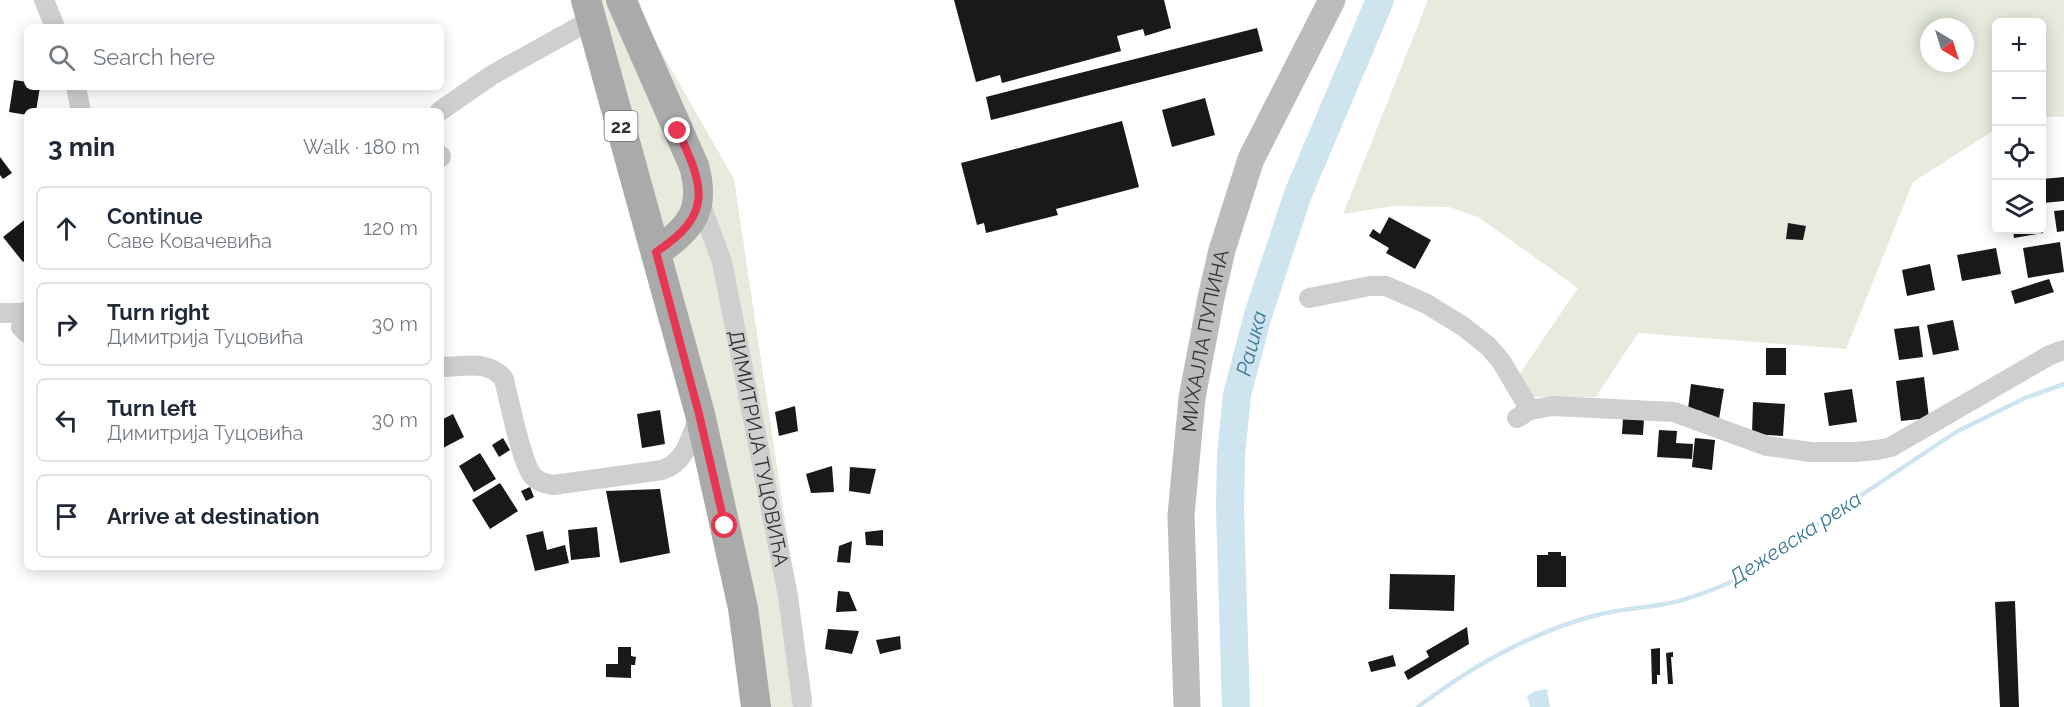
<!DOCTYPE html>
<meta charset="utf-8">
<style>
:root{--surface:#fff;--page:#f2f2f3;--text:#1f2937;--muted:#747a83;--line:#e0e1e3}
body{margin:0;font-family:Raleway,sans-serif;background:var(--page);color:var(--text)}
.controls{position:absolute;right:18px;top:18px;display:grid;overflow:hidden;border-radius:9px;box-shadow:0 3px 15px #0003}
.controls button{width:54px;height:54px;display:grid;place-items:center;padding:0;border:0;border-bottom:2px solid var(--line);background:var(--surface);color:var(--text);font:30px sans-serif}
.compass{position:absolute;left:1920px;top:18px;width:54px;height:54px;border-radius:50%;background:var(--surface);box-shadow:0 3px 15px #0003;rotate:142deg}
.stop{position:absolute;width:18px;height:18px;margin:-14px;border:4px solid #e73651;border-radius:50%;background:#fff}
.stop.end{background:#e73651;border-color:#fff;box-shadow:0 2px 6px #0008}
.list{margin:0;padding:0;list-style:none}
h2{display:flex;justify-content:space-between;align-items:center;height:78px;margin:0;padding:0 24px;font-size:26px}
h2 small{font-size:20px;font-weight:400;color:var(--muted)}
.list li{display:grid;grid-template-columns:39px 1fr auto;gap:18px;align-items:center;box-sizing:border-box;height:84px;margin:0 12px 12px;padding:0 12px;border:2px solid var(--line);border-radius:9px}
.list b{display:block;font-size:22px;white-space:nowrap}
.list p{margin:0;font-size:20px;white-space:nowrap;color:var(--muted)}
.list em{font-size:20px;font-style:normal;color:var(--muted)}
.icon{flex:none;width:33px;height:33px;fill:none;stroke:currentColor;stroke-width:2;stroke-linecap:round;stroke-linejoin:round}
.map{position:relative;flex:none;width:2064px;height:707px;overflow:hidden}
.search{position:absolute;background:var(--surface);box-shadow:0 3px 15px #0003;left:24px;top:24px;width:420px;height:66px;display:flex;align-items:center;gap:15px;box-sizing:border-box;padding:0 21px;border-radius:9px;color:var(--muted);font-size:22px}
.panel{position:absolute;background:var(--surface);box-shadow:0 3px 15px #0003;left:24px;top:108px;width:420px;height:462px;border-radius:9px}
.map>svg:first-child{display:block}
.green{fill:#e6ebde;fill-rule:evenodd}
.water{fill:#cee4ee}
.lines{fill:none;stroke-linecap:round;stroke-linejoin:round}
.stream{stroke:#cee4ee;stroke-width:4.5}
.river{stroke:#cee4ee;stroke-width:28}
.building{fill:#191919}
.street{stroke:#cfcfcf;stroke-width:20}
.secondary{stroke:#bcbcbc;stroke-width:27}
.primary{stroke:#aaa;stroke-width:30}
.route{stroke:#e73651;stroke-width:8}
.labels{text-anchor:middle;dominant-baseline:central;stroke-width:6;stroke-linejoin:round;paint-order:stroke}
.shield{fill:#fff;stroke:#707070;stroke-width:1.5}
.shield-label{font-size:18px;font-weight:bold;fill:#323232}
.street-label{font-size:20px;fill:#323232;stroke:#fff}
.water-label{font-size:21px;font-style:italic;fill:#3e7b96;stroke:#fff}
</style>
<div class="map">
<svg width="2064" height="707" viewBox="0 0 2064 707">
<rect width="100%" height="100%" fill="#fff"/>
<!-- green -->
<path class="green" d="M581 0H639L646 25 734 179 813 707H749L728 579Z
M1428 0H2064V117H2042V22H1996V129L1913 182 1846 349 1638 333 1596 397H1529L1518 376 1578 288 1478 217 1449 207 1394 206 1343 214ZM1929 27H1965V63H1929Z"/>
<!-- water -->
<path class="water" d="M1547 689 1550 707H1530L1527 696 1536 691Z"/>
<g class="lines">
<!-- stream -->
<path class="stream" d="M1418 707C1472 666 1531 632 1597 615 1619 609 1643 608 1665 604 1688 600 1710 591 1731 582L1956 432 2025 398 2064 384"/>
<!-- river -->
<path class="river" id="s1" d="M1236 707 1230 509 1231 455 1237 395 1258 315 1298 194 1380 0"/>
</g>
<!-- building -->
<path class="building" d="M954 0H1164L1171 28 1145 36 1143 29 1117 36 1121 51 1002 83 1000 75 976 82Z
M1257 28 1263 51 991 120 986 97Z
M14 80 27 82V87H40L36 111H27V115L9 112Z
M1205 98 1215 135 1172 147 1162 110Z
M1122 121 1139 187 1056 209 1058 215 986 233 984 223 977 225 961 163Z
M0 157 12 173 3 179 0 175Z
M2064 177V201L2043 203 2042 179Z
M2064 210V231L2057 232 2054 211Z
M1389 217 1431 240 1415 269 1386 253 1389 248 1369 236 1373 229 1380 234Z
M27 218V259L23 262 3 237Z
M1788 223 1806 226 1803 240 1786 239Z
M2013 230H2042L2043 233 2014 238Z
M2060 242 2064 272 2028 278 2023 248Z
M1996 248 2001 274 1962 281 1957 255Z
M1930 264 1935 290 1907 296 1902 270Z
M2049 279 2054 292 2015 304 2011 291Z
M1953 320 1959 350 1933 355 1927 325Z
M1919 326 1923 357 1899 360 1894 329Z
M1766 348H1786V375H1766Z
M1924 377 1929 418 1901 421 1896 381Z
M1691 384 1724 389 1719 419 1701 417 1702 411 1688 409Z
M1852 389 1857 422 1829 426 1824 393Z
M1753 402 1785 404 1783 436 1752 434Z
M795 406 798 431 779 436 775 412Z
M660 410 665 444 642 448 637 414Z
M453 414 464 437 443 448 441 443V420Z
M1623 418H1644L1643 435 1622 434Z
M1659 430 1677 431 1676 443 1693 444 1692 459 1657 457Z
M503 438 510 450 499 457 492 445Z
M1695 438 1715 440 1712 470 1692 467Z
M480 453 496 479 474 492 459 466Z
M832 466 834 492 811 493 806 474Z
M850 467 876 469 870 494 849 491Z
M500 483 518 511 490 529 472 500Z
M530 487 534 497 526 501 521 491Z
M660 489 670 553 620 563 606 491Z
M597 527 600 557 571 560 568 530Z
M883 530V546L866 545 865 532Z
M543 531 547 550 565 545 569 563 535 571 526 535Z
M852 541 850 563 837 562 839 546Z
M1548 552H1561V556H1566V587H1537V555H1548Z
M1390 574 1455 575 1454 611 1389 609Z
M838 591 849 592 857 611 836 612Z
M2015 601 2019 707H2000L1995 602Z
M1467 627 1469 644 1408 680 1404 672 1429 657 1426 651Z
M828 629 859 631 852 654 825 649Z
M900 636 901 649 880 654 876 640Z
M618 647H631V656L636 657 635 665H631V678L606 677V664H618Z
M1660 648V675H1657V684H1652L1651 649Z
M1673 652V657H1671L1673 684H1668L1666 653Z
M1393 655 1396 666 1371 672 1368 662Z"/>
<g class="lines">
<!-- street -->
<g class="street">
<path d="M44 0 55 27"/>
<path d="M76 87 81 111"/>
<path d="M440 111 492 75 591 20"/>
<path d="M441 156V157"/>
<path id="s2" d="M699 200 722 262 788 596 802 701"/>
<path d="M1309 298 1370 286H1386L1427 304 1464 327 1488 346 1501 361 1530 410"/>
<path d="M27 311 21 327 27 333"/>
<path d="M0 313H26"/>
<path d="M441 367C464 367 488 359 504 379 509 400 521 460 532 475 537 481 545 484 553 485L662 470C687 462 691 435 700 414"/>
<path d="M1517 418 1530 410 1553 406 1674 412 1767 446 1811 452H1856L1877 450 1891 447 2050 355 2064 350"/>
</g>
<!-- secondary -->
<path class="secondary" id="s3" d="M1187 707 1181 515 1192 398 1211 298 1222 250 1251 159 1332 0"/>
<!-- primary -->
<path class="primary" d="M586 0 700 414 743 608 756 707
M621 0 694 166C706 209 692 228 656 252"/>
</g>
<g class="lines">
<!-- route -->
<path class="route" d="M678 131C704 187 714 214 656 252L699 414 725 526"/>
</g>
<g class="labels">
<!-- shield labels -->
<rect class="shield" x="604.5" y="111" width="33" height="30" rx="4.5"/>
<g class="shield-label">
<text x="621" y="126">22</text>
</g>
<!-- street labels -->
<g class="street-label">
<text stroke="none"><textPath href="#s3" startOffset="368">МИХАЈЛА ПУПИНА</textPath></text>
<text stroke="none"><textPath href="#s2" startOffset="256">ДИМИТРИЈА ТУЦОВИЋА</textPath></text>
</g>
<!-- water labels -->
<g class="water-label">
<text stroke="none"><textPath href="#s1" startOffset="366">Рашка</textPath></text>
<text transform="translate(1795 538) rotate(-33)">Дежевска река</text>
</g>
</g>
</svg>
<div class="controls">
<button>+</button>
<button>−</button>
<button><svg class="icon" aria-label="locate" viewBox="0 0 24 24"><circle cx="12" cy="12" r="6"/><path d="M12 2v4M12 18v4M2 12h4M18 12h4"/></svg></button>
<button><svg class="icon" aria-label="layers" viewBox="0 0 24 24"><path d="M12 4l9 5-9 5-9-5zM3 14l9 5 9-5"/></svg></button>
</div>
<svg class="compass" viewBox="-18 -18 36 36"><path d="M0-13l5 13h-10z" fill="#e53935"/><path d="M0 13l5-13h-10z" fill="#747a83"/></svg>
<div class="stop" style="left:725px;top:526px"></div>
<div class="stop end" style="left:678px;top:131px"></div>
<div class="search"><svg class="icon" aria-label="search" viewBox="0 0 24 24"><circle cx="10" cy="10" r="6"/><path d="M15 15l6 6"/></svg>Search here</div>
<section class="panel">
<h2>3 min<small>Walk · 180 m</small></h2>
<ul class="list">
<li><svg class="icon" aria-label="ahead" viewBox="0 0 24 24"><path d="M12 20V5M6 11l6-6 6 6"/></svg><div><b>Continue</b><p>Саве Ковачевића</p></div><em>120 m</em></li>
<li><svg class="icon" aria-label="right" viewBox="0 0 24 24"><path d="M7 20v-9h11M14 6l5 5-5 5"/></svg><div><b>Turn right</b><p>Димитрија Туцовића</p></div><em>30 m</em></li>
<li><svg class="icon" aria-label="left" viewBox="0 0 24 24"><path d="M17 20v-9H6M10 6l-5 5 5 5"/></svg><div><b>Turn left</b><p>Димитрија Туцовића</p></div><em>30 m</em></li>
<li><svg class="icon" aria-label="arrive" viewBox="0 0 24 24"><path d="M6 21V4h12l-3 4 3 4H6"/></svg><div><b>Arrive at destination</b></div></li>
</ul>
</section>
</div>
